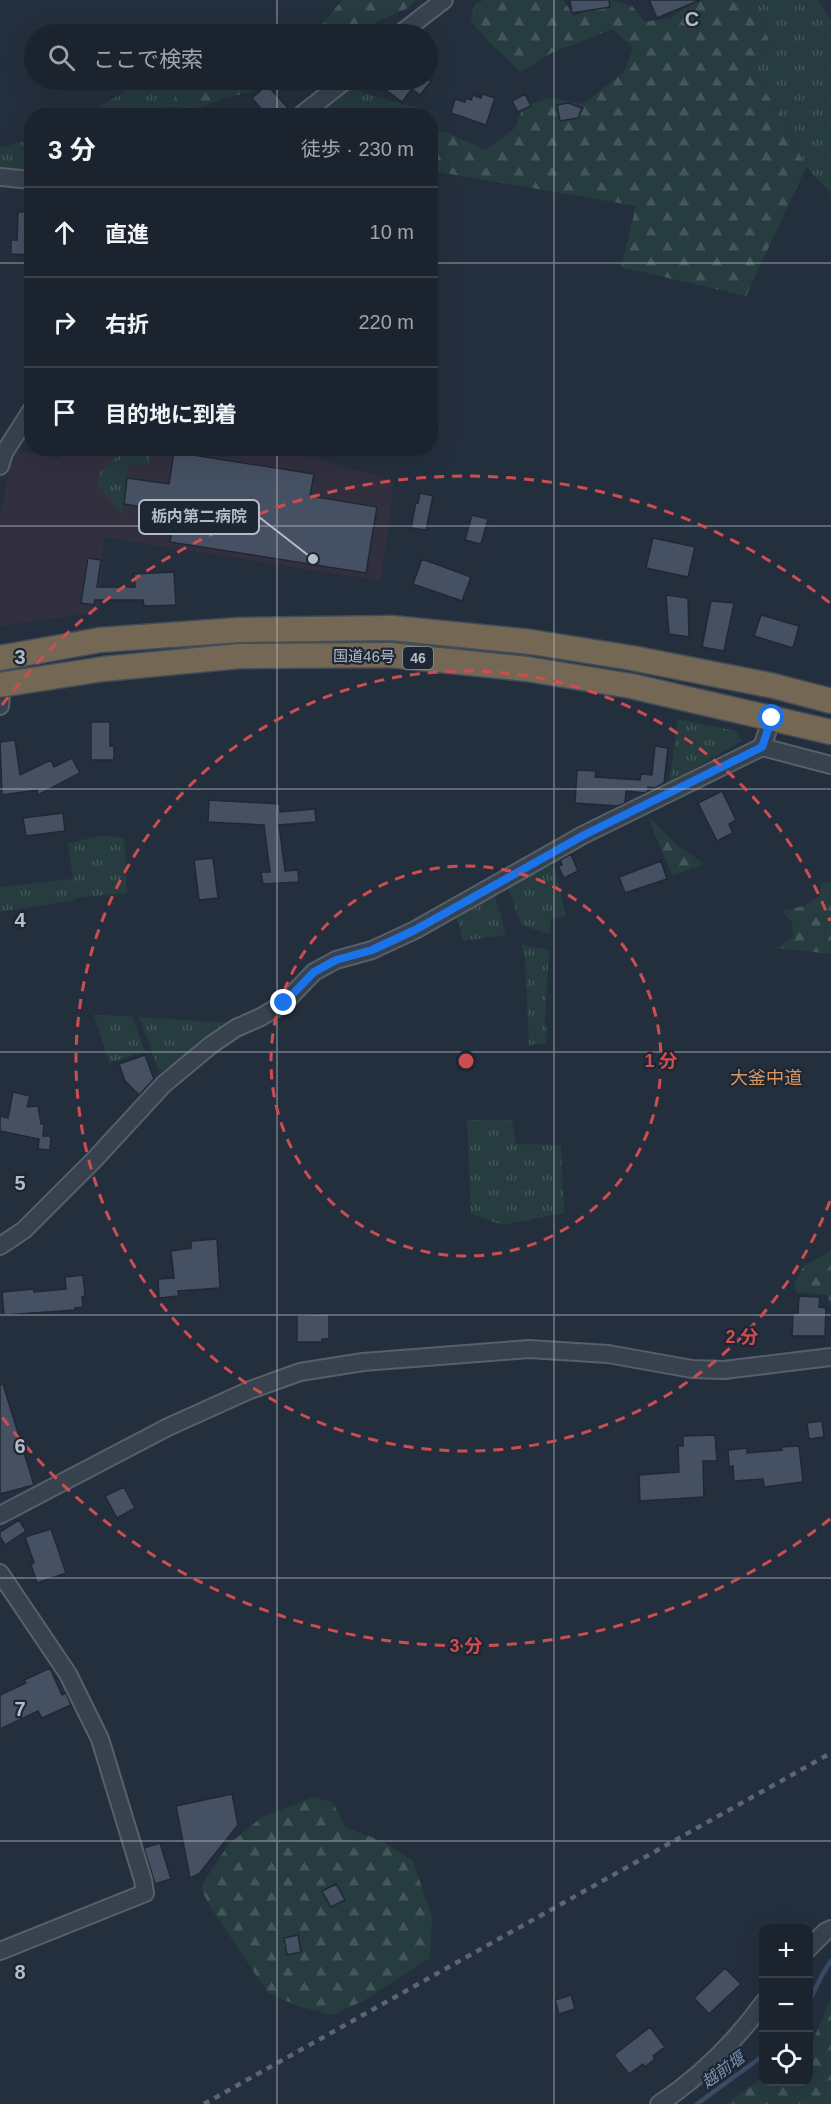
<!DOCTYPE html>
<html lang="ja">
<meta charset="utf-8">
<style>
:root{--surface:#1b232e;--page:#282f3a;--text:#f1f3f6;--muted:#a0a4aa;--line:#39404a}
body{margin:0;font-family:Arial,"Noto Sans JP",sans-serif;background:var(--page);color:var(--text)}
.controls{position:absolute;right:18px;bottom:18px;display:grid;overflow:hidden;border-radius:12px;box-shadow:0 6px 24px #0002}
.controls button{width:54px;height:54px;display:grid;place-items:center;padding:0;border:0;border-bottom:2px solid var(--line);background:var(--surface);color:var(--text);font:30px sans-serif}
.stop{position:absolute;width:18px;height:18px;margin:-14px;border:4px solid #1a73e8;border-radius:50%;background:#fff}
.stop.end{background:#1a73e8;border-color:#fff;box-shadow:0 2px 6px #0008}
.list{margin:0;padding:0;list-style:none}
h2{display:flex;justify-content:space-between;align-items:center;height:78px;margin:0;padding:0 24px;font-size:26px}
h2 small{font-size:20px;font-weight:400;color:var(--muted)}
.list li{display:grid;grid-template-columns:39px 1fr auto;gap:18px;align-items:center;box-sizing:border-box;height:90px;padding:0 24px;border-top:2px solid var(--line)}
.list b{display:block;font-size:22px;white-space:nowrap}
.list em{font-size:20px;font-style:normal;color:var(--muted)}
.icon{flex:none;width:33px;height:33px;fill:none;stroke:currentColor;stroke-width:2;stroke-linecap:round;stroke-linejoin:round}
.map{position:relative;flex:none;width:831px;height:2104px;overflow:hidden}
.search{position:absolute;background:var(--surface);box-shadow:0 6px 24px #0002;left:24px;top:24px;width:414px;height:66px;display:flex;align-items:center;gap:15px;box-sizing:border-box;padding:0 21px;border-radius:33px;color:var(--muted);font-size:22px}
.panel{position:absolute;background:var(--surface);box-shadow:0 6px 24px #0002;left:24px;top:108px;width:414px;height:348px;border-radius:24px}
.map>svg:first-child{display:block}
.medical{fill:#32303f}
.grass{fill:url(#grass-tufts)}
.forest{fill:url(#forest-firs)}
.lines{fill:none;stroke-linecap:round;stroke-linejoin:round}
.stream{stroke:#394c67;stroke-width:4.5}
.building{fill:#455162;stroke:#1f2835;stroke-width:1.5}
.minor-casing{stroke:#565f6c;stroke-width:20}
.highway-casing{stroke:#434c59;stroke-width:27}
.minor{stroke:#38414e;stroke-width:16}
.highway{stroke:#746855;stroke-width:24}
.rail{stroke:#5a6575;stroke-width:4.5;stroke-dasharray:6 6;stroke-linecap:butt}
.route{stroke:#1a73e8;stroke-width:8}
.grid{fill:none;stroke:#b4bcc9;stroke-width:1.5;stroke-opacity:0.55}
.ring{fill:none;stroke:#ce4d50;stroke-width:3;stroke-dasharray:10 8}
.labels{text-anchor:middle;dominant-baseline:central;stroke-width:4.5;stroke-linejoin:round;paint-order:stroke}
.shield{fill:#1d2633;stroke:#878f9c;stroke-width:1.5}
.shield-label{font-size:14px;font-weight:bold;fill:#b4bcc9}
.street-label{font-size:15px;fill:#b4bcc9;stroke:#1d2633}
.water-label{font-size:16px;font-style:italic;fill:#7c92b1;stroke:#1d2633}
.quarter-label{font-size:18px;fill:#d59563;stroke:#1d2633}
.grid-label{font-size:20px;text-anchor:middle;font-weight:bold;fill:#b4bcc9;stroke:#1d2633;stroke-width:4.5;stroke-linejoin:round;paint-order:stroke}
.centre{fill:#ce4d50;stroke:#1d2633;stroke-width:3}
.ring-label{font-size:18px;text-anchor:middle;font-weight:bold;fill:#ce4d50;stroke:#1d2633;stroke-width:4.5;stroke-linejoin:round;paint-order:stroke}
.leader{fill:none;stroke:#b4bcc9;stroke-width:2}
.callout-dot{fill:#b4bcc9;stroke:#1d2633;stroke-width:2}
.callout{fill:#1d2633;stroke:#b4bcc9;stroke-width:2}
.callout-label{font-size:16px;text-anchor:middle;font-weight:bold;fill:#b4bcc9}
</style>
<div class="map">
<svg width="831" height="2104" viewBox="0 0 831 2104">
<defs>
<pattern id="grass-tufts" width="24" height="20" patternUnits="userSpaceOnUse" patternTransform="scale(1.5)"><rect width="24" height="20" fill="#263c3f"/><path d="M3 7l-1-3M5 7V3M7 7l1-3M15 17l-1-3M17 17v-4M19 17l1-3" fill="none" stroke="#435659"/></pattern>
<pattern id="forest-firs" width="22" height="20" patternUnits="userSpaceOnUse" patternTransform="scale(1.5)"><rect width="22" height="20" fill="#263c3f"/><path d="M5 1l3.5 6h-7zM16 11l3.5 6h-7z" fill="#435659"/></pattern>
</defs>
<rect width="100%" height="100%" fill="#242f3e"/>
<!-- medical -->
<path class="medical" d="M62 448H237L297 453 378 476 394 483 381 581 104 537 99 612 0 626V514L14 450 60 459Z"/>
<!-- grass -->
<path class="grass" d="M737 0H818L831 20V193L806 167 780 113 747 66 769 47 763 18Z
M158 80H176L174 107 162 108 151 115H86L135 85Z
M344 87 416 108 420 115 309 116Z
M31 139V172H0V148Z
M124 451 145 452 151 455 150 466 129 464 122 515 97 484C97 469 114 460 124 451Z
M678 719 736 731 742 741 669 783Z
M105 835 124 838 127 893 75 898V900L0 912V887L73 879 68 843Z
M544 864 554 867 566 916 551 919 549 934 521 925 507 885Z
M494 892 506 935 463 941 456 914Z
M522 945 549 950 545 1021 547 1028 546 1043 529 1045 525 960Z
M94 1015 132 1016 145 1051 109 1063Z
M139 1017 229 1023 160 1073Z
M467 1120H512L516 1144 561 1145 564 1213 502 1225 471 1214Z"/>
<!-- forest -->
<path class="forest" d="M342 0H416L408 8 376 22 370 34H296L318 30Z
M484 0H563L574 16 611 0 632 6 645 22 670 18 697 0H737L763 18 769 47 747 66 780 113 806 167 746 296 621 267 636 206 432 171 431 172V130L445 132 486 150 515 128 524 105 551 98 583 104 625 71 633 48 613 29 553 52 521 72 490 43 470 20 475 4Z
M176 80H311L293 88H266L222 99 198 109 174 107Z
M648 816 676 844 704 864 672 876Z
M831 882V954L777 948 793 936 792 922 782 911 804 906 820 896 821 883Z
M831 1250V1306L827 1295 796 1292 794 1284 804 1266Z
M313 1797 333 1803 345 1827 382 1841 413 1861 432 1917 430 1958 363 2001 332 2015 298 2006 268 1993 211 1908 202 1891 203 1883 229 1844 262 1817Z
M831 1999V2104H727L763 2077 764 2082H808L809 2045 812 2042Z"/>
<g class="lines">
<!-- stream -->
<path class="stream" d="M808 2004 822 1975 831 1961
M697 2104 764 2055"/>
</g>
<!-- building -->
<path class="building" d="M570 0H609L610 7 572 13Z
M649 0H700L657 18Z
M378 80H432L420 95 412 89 402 102 386 90 388 87Z
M267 85 288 108 279 116H267L252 98Z
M482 94 495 98 486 125 451 113 455 99 465 102 466 98 471 100 473 95 481 98Z
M525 94 531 106 518 112 512 101Z
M568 103 582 108 578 118 560 121 557 105Z
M18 212H32V255L11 254V240H17Z
M174 452 314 474 310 496 377 507 366 573 170 542 175 512 124 504 127 478 169 484Z
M420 493 433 496 426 530 411 528 416 502 418 503Z
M472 515 488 519 481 544 465 540Z
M653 538 695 547 688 577 646 568Z
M88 558 101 560 97 587H135L134 574 174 572 176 605 144 606 143 600H95L94 605 81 603Z
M422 559 471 577 462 601 413 584Z
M666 595 688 598 689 637 669 634Z
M711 601 734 603 724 651 702 647Z
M761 615 799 626 793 648 754 636Z
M91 722H110V746H114V760H91Z
M15 740 20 775 51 760 54 767 72 758 80 773 38 795 37 790 2 795 0 742Z
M655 746 668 748 664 783 655 788 648 787V791L645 793 626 791 625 803 618 806 575 803 577 770 596 771 595 777 640 780 641 774 652 775Z
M722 791 736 820 729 824 733 833 717 841 698 803Z
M209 800 280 804V812L315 809 316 822 279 825 285 871 298 870 299 882 263 884 261 872H270L264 825 208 822Z
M63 813 65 831 26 836 23 818Z
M571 854 578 871 564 878 558 866 562 865 560 860Z
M213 858 218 898 199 900 194 860Z
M661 861 667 879 625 893 619 877Z
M145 1055 154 1079 139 1095 125 1081 119 1064Z
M13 1092 30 1096 27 1107 38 1106 41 1124H44L43 1136H51L50 1150 38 1149 39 1139 0 1131V1116L8 1118Z
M217 1239 220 1288 178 1291 179 1296 159 1298 158 1279 174 1278 171 1251 191 1248V1241Z
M83 1275 85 1296 82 1297 83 1307 75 1308V1310L4 1315 2 1292 34 1289V1292L66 1289 65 1277Z
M799 1296 820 1297 819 1307 826 1308 825 1336H792L793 1313H798Z
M321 1314H329V1339H322V1342H297V1315Z
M0 1384H3L34 1485 0 1494Z
M822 1421 824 1437 809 1439 807 1423Z
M715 1435 717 1461H703L704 1497 640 1501 639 1475 679 1472 678 1446H683V1436Z
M799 1446 803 1482 764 1487 763 1479 734 1481 733 1466 729 1467 728 1450 747 1448V1453L782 1450 781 1447Z
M124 1487 135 1508 117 1518 105 1496Z
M19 1520 26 1531 5 1545 0 1537V1532Z
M51 1529 66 1573 37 1583 31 1565 34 1563 25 1537Z
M50 1668 62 1695 66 1693 71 1705 42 1718 38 1711 0 1729V1695L26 1683 24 1680Z
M232 1794 238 1825 199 1874 190 1878 176 1806Z
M160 1843 171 1879 155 1884 144 1848Z
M336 1884 345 1900 331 1907 322 1891Z
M298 1935 301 1952 287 1955 284 1938Z
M725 1968 741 1984 709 2014 694 1998Z
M571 1995 575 2009 559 2014 555 2000Z
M650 2027 665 2047 653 2056 655 2059 645 2067 643 2064 629 2074 614 2055Z"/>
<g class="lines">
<defs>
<path id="minor" d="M400 34 444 0
M300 116 346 80
M0 177 32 180
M0 466 4 453 32 409
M0 706 2 684
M762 747 831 765
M0 1246 24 1230 94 1160 164 1084 211 1045 236 1028 261 1017 284 1003 314 972 336 960 372 950 415 930 583 835 762 747 772 718
M0 1515 168 1427 250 1390 300 1372 363 1362 529 1349 608 1354 692 1369 724 1370 831 1357
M0 1573 68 1674 100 1739 143 1880 145 1893 0 1951
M808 1949 825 1932 831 1929
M659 2104C700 2077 735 2042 764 2002"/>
<path id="highway" d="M0 658 100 640 239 630 392 628 531 642 632 658 774 686 831 701
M0 685 103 669 240 656 390 655 527 669 631 686 831 732"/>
</defs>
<!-- minor casing -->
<use href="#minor" class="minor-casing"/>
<!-- highway casing -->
<use href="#highway" class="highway-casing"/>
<!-- minor -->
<use href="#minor" class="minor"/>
<!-- highway -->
<use href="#highway" class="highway"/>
<!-- rail -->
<path class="rail" d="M204 2104 831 1753"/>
</g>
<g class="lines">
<!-- route -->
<path class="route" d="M284 1003 314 972 336 960 372 950 415 930 584 835 762 747 772 718"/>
</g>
<!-- grid -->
<path class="grid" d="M277 0V34M554 0V2104M277 80V116M0 263H32M430 263H831M277 448V2104M0 526H831M0 789H831M0 1052H831M0 1315H831M0 1578H831M0 1841H831"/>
<!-- distance rings -->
<g class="ring">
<circle cx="466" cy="1061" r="195"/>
<path d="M830 1201A390 390 0 1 1 830 921"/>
<path d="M830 1519A585 585 0 0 1 2 1417M2 705A585 585 0 0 1 830 603"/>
</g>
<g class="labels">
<!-- shield labels -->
<rect class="shield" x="403" y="647" width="30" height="22" rx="4.5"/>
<g class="shield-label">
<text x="418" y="658">46</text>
</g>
<!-- street labels -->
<g class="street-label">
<text transform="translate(364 656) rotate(1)">国道46号</text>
</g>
<!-- water labels -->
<g class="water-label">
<text transform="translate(723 2070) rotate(-36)">越前堰</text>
</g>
<!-- quarter labels -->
<g class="quarter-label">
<text x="766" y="1078">大釜中道</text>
</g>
</g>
<g class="grid-label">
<text x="692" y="26">C</text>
<text x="20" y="664">3</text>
<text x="20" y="927">4</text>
<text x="20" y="1190">5</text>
<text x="20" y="1453">6</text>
<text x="20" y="1716">7</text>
<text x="20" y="1979">8</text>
</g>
<circle cx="466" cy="1061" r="9" class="centre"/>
<g class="ring-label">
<text x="661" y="1067">1 分</text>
<text x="742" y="1343">2 分</text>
<text x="466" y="1652">3 分</text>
</g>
<!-- callouts -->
<path class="leader" d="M313 559L259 517"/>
<circle class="callout-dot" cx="313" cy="559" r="6"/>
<rect class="callout" x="139" y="500" width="120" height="34" rx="6"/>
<g class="callout-label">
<text x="199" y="522">栃内第二病院</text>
</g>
</svg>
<div class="controls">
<button>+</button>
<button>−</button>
<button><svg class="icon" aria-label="locate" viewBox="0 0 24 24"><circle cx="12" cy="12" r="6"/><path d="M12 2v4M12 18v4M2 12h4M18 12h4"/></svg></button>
</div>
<div class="stop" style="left:772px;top:718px"></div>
<div class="stop end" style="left:284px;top:1003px"></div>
<div class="search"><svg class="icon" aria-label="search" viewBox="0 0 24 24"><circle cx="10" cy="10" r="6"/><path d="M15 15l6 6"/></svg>ここで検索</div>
<section class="panel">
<h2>3 分<small>徒歩 · 230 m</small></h2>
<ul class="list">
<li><svg class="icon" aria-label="ahead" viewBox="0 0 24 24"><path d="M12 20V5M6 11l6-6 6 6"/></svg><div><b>直進</b></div><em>10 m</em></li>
<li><svg class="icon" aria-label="right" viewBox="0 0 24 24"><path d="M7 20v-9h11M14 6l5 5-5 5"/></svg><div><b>右折</b></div><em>220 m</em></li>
<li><svg class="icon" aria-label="arrive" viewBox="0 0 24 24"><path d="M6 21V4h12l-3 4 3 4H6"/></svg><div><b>目的地に到着</b></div></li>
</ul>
</section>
</div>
